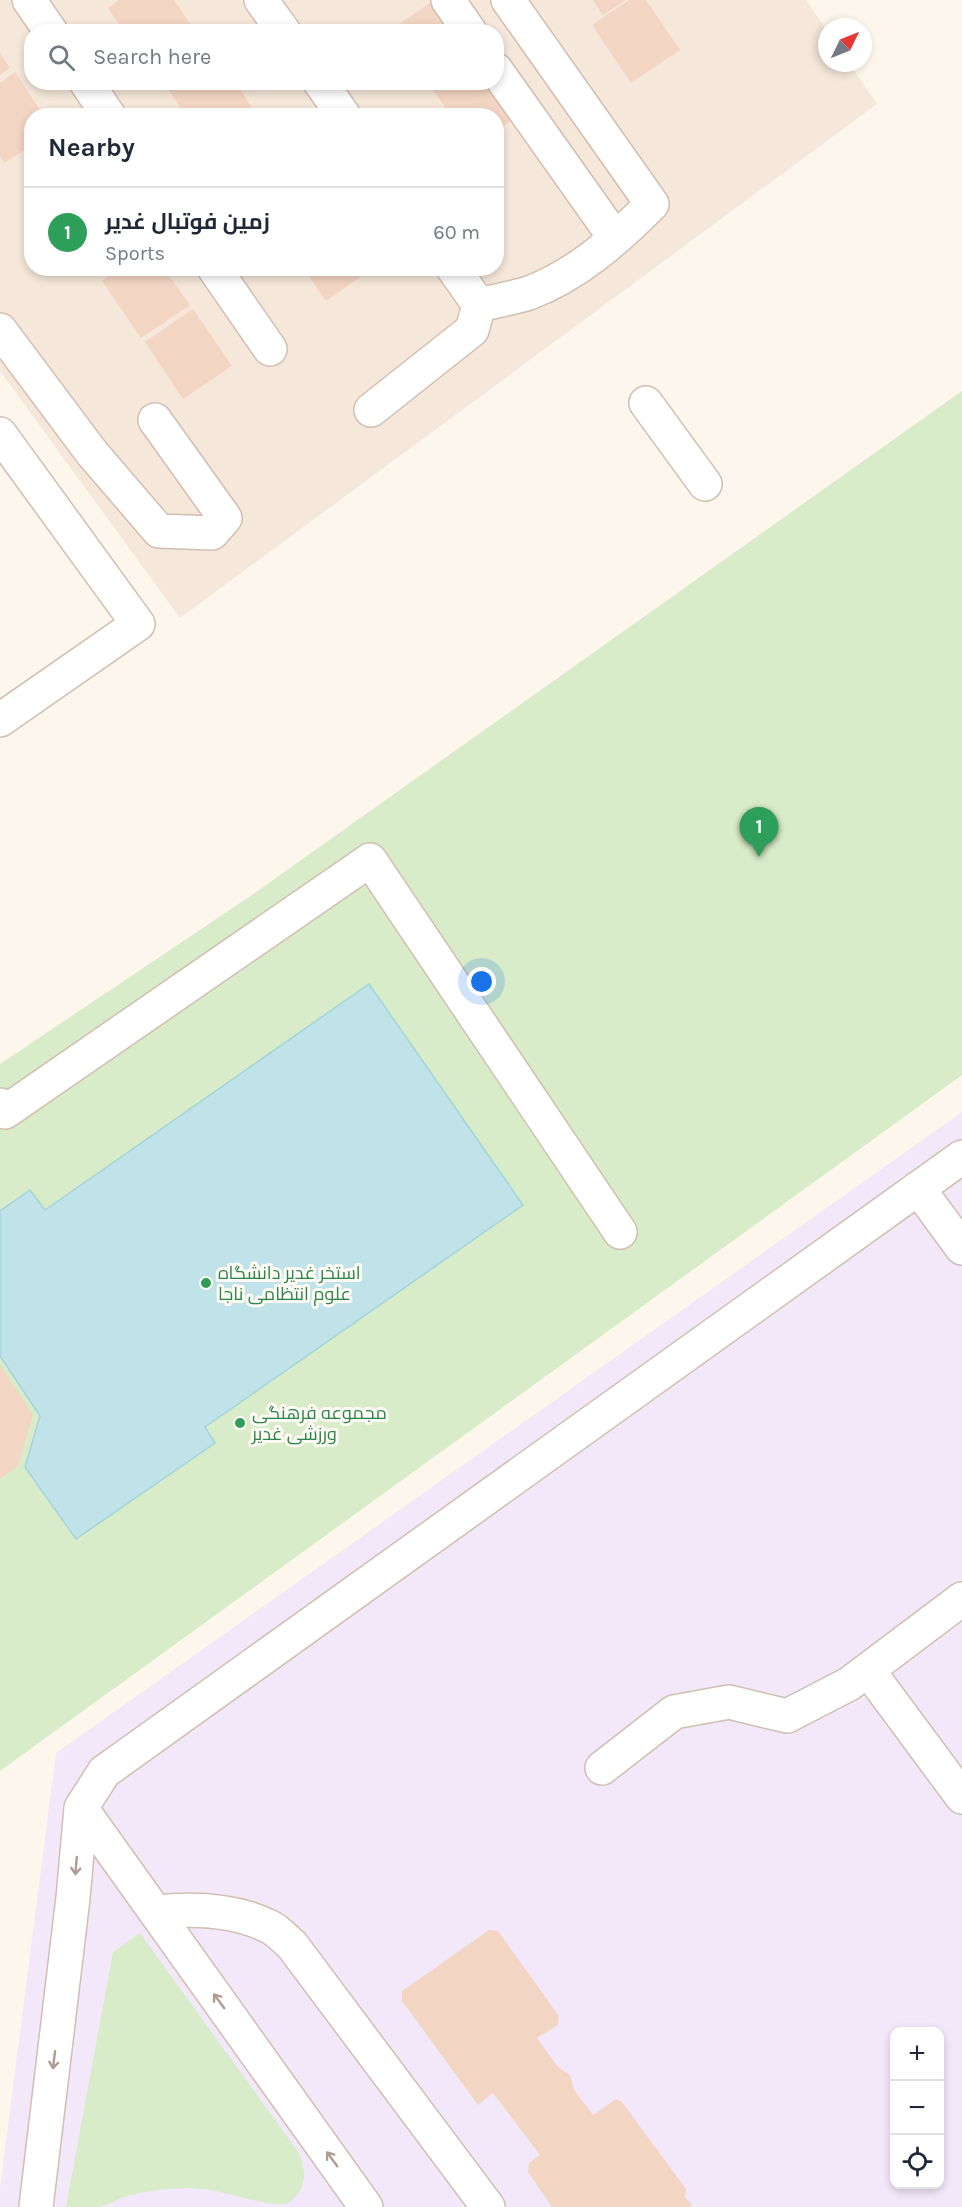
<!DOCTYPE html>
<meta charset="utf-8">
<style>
:root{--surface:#fff;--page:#f2f2f3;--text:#1f2937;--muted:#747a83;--line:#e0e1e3;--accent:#2563eb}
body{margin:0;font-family:Karla,Cairo,sans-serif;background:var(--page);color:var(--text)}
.controls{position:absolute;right:18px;bottom:18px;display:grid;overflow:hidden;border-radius:12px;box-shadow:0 3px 9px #0003}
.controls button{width:54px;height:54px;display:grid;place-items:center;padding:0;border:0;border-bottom:2px solid var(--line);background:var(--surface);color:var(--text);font:30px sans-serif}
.compass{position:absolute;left:818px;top:18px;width:54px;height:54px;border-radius:50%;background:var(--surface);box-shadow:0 3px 9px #0003;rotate:47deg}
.you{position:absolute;left:482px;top:982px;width:21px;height:21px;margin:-15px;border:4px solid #fff;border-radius:50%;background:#1a73e8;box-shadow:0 0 0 9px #1a73e833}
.badge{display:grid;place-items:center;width:39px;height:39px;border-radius:50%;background:var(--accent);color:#fff;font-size:20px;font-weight:700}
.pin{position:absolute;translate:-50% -50px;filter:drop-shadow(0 2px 3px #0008)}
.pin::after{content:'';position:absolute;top:32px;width:21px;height:18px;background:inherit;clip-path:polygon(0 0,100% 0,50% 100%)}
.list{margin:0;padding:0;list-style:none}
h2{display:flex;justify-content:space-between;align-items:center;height:78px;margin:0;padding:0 24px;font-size:26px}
h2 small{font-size:20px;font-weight:400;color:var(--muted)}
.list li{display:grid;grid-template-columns:39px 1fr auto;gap:18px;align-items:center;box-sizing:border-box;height:90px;padding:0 24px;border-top:2px solid var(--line)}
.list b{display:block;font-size:22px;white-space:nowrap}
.list p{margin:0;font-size:20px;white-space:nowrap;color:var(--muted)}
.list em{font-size:20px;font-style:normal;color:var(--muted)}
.icon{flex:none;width:33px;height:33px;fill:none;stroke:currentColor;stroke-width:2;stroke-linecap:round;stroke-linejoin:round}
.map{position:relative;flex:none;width:962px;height:2207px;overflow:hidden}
.search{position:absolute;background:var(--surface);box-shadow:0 3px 9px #0003;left:24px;top:24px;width:480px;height:66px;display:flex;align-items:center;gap:15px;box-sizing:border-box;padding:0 21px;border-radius:24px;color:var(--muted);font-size:22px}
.panel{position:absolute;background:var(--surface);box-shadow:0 3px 9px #0003;left:24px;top:108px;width:480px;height:168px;border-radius:24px}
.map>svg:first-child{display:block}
.residential{fill:#f5e8da;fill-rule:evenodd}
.education{fill:#f3e8fa;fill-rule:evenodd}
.green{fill:#d8ecc9}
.water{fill:#bfe3e8;stroke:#a5d3da;stroke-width:1.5}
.building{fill:#f3d5c3}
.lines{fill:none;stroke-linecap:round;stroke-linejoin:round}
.minor-casing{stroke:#d1beb0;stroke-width:36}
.minor{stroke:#fff;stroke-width:33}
.oneway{stroke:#af9d94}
.leisure-dot{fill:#2e9e5b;stroke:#fffaf3;stroke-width:2}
.labels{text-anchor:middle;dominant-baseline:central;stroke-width:6;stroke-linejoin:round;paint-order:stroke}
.leisure-label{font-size:18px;fill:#27864d;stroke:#fffaf3;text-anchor:start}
</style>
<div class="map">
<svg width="962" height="2207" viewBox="0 0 962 2207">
<rect width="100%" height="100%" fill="#fdf6ec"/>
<!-- residential -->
<path class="residential" d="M0 0H806L827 31V63H849L877 104 180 618 0 371ZM32 32H496V82H32ZM32 116H496V268H32Z"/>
<!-- education -->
<path class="education" d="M962 1112V2207H0V2188L56 1753ZM894 2032H940V2184H894Z"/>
<!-- green -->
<path class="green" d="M962 391V1075L0 1771V1064L249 897Z
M140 1933 299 2153C307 2173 307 2192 286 2204 272 2207 228 2193 211 2190 181 2186 153 2189 124 2197 116 2199 107 2206 99 2207 88 2207 77 2207 66 2207L113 1952Z"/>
<!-- water -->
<path class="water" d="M369 984 523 1205 205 1427 215 1443 76 1539 25 1467 40 1416 0 1356V1211L30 1190 45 1210Z"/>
<!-- building -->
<path class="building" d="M119 0H174L196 32H124L108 8Z
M434 0 463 32H392L391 30Z
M593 0H626L603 15Z
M629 0H646L680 50 631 83 592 25Z
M0 53 10 68 0 75Z
M15 72 44 116H32V145L5 163 0 156V83Z
M181 82H235L257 115 186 116 169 90Z
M444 82H496L521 114 496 131V116H451L433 90Z
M120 268H164L190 305 141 338 102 281Z
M303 268H373L326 301Z
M193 309 232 366 183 399 145 342Z
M0 1365 33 1415 18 1466 0 1479Z
M489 1930 498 1931 559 2016 558 2025 537 2038 557 2066 570 2075 574 2090 593 2115 616 2099 622 2102 686 2189 685 2197 692 2205 689 2207H552L528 2172 529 2163 540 2155 493 2093 478 2105 402 2001V1991Z"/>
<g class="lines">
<defs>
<path id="minor" d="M29 0 51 32
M261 0 284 32
M448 0 470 32
M496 70 615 238
M86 82 109 116
M320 82 344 116
M214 268 270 349
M453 268 479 305
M479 305C495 301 513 298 529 293 577 275 616 240 652 204L508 0
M0 330 92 453 159 531 212 533 225 518 155 420
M646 403 705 484
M371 410 472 330 479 305
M0 434 138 624 0 720
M0 1105 5 1112 370 860 620 1232
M918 1188 962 1248
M868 1670 962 1797
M602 1768 674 1712 729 1702 787 1716 849 1684 962 1599
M81 1808 366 2207
M156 1912C194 1908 235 1909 270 1927 278 1931 285 1939 292 1945L488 2207
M36 2207 73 1898 81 1808 104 1772 962 1157"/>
</defs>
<!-- minor casing -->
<use href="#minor" class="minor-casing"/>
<!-- minor -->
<use href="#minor" class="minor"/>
</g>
<!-- one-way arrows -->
<defs><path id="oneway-shaft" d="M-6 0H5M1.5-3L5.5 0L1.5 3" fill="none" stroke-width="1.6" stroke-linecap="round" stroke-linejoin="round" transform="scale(1.5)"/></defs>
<g class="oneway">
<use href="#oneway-shaft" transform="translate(76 1866) rotate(95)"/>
<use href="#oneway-shaft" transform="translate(219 2001) rotate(-126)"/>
<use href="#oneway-shaft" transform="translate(54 2060) rotate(97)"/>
<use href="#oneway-shaft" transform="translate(332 2159) rotate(-126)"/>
</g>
<!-- markers -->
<g class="leisure-dot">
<circle cx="206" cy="1283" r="6"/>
<circle cx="240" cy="1423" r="6"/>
</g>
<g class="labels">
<!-- leisure labels -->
<g class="leisure-label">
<text x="218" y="1273">استخر غدیر دانشگاه<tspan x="218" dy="21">علوم انتظامی ناجا</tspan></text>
<text x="252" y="1413">مجموعه فرهنگی<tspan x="252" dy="21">ورزشی غدیر</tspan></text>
</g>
</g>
</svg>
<div class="controls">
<button>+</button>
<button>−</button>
<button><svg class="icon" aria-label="locate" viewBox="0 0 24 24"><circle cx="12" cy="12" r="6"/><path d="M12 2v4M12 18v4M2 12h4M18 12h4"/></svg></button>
</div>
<svg class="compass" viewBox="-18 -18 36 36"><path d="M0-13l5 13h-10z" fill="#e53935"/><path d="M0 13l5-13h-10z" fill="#747a83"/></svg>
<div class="you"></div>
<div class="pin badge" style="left:759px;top:857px;background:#2e9e5b">1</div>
<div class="search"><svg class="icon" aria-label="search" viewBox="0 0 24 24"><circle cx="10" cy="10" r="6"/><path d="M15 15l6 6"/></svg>Search here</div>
<section class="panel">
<h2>Nearby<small></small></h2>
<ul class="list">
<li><span class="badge" style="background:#2e9e5b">1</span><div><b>زمین فوتبال غدیر</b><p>Sports</p></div><em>60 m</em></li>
</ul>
</section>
</div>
